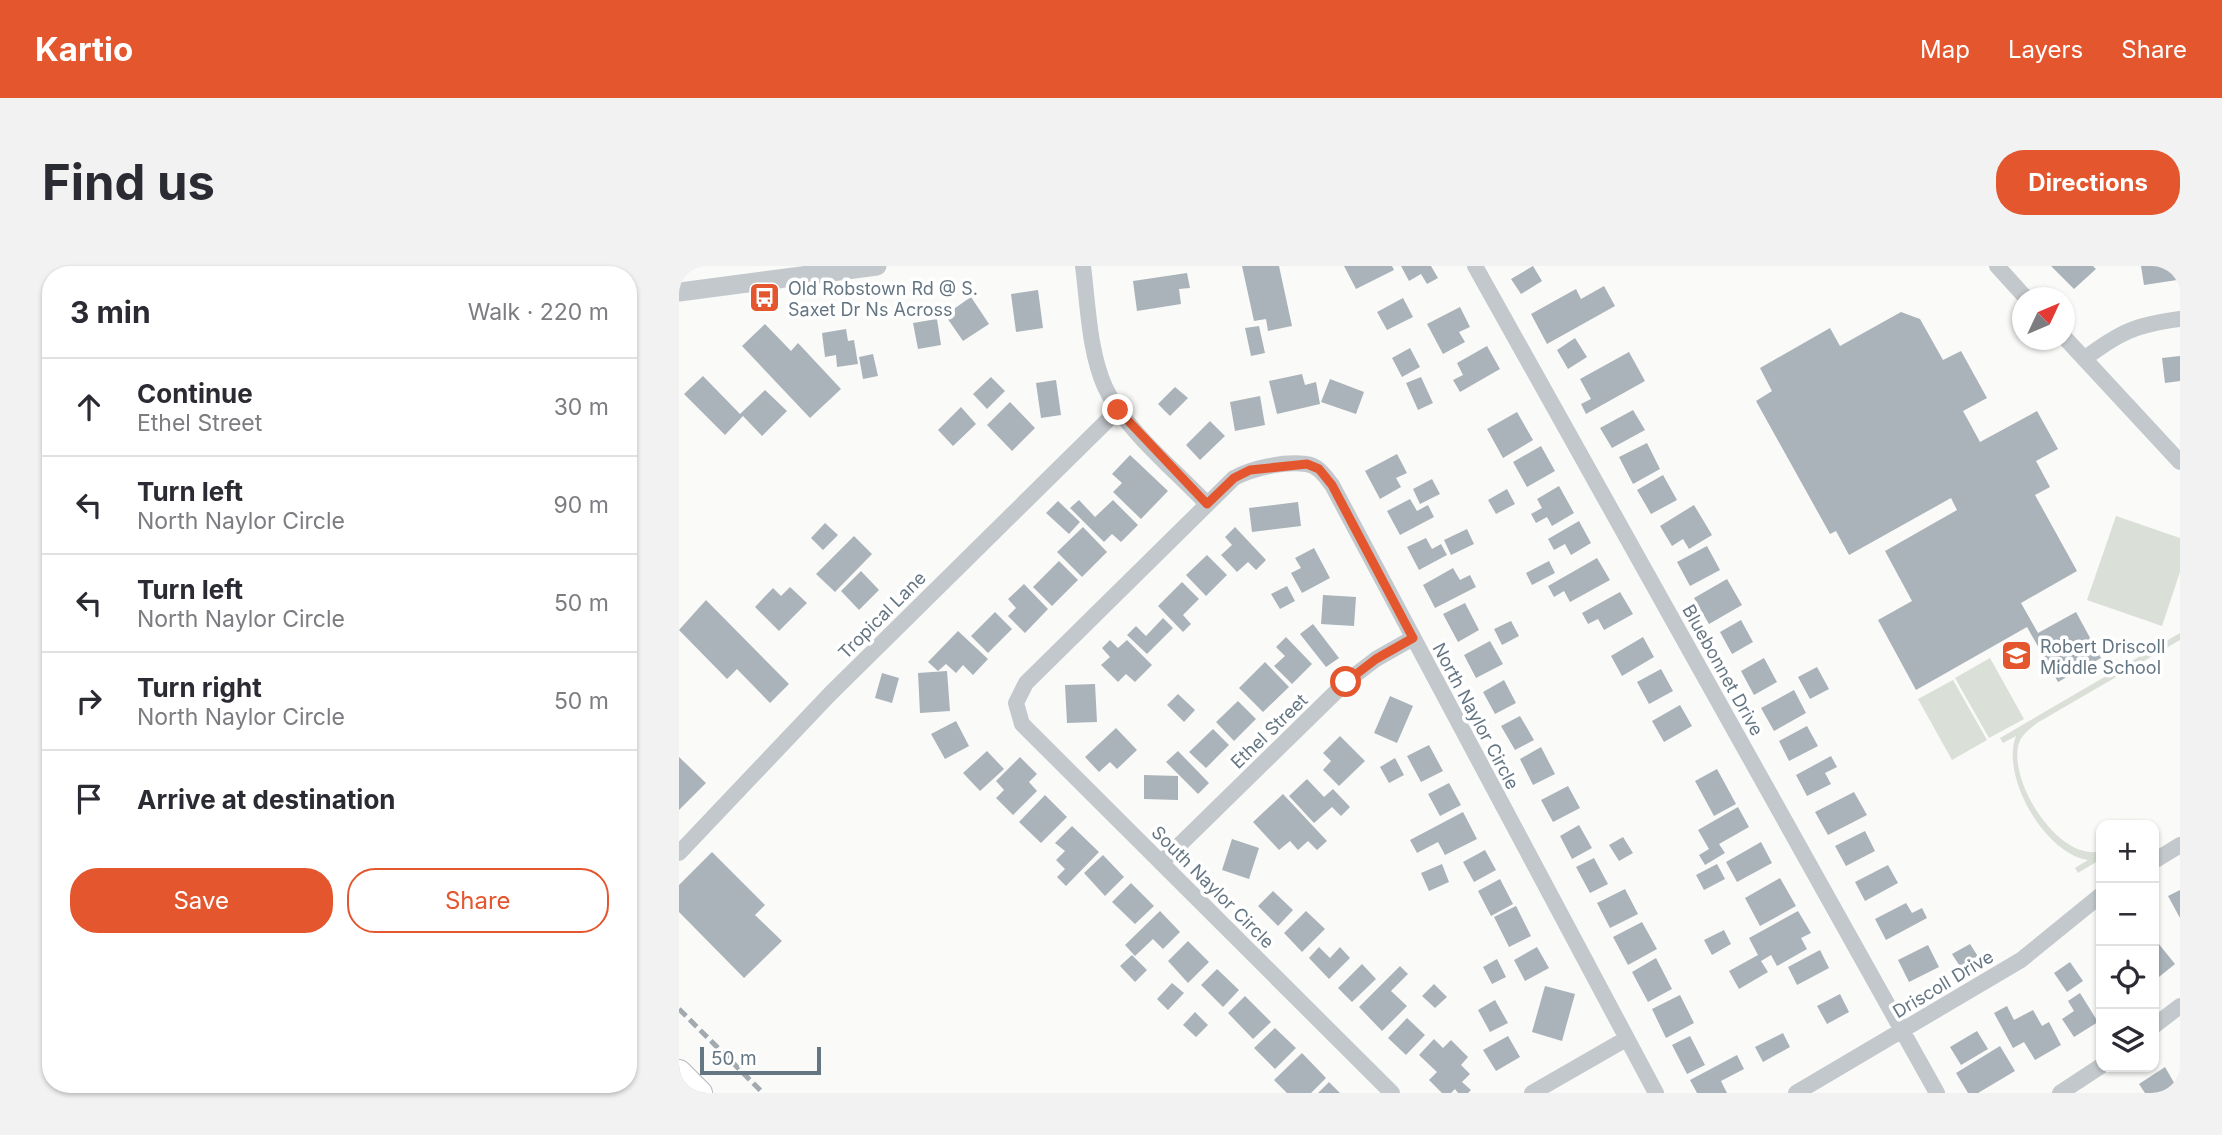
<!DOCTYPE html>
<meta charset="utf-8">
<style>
:root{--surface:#fff;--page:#f2f2f3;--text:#2b2b33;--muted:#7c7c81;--line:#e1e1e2;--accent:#e4572e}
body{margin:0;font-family:Inter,sans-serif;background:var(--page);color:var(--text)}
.controls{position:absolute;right:21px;bottom:21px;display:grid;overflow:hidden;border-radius:14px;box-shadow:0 2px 5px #0004}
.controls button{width:63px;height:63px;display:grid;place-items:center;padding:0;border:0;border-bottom:2px solid var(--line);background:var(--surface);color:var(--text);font:35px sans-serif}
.compass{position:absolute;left:1333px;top:21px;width:63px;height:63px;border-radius:50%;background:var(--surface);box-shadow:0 2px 5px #0004;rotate:46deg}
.scale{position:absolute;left:21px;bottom:18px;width:121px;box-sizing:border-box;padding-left:7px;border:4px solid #657683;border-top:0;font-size:19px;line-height:24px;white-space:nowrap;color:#657683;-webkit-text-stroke:5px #fff;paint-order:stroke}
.stop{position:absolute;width:21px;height:21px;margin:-16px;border:5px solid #e4572e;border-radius:50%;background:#fff}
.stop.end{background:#e4572e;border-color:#fff;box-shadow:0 2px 7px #0008}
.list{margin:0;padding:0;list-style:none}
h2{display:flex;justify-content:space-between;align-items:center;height:91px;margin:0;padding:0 28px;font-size:30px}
h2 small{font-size:23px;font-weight:400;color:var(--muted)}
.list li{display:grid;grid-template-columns:46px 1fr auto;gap:21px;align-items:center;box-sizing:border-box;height:98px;padding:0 28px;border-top:2px solid var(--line)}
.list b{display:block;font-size:26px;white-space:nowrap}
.list p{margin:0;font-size:23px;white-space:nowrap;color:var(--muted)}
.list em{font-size:23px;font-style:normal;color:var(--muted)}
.actions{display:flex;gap:14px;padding:21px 28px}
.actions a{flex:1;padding:16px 0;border:2px solid var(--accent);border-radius:28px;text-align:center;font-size:24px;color:var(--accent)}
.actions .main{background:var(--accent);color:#fff}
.icon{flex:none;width:38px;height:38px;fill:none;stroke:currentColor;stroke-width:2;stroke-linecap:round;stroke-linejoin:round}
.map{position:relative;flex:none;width:1501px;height:827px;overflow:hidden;border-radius:28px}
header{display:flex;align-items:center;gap:42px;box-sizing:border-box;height:98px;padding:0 35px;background:var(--accent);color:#fff}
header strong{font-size:33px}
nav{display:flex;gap:38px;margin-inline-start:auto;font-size:24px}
.intro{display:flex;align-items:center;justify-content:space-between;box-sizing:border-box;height:168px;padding:0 42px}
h1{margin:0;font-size:49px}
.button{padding:18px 32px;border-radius:28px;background:var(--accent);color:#fff;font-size:24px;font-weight:700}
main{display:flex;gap:42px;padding:0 42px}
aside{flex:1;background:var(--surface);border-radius:28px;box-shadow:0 2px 5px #0004}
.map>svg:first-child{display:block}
.green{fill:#dadfd7}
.building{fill:#aab3b9}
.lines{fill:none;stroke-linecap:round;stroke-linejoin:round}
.primary-casing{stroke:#b5babe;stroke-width:26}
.minor{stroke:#c3c8cc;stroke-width:16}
.tertiary{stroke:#c3c8cc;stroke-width:19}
.primary{stroke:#fff;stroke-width:24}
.rail{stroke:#a2aab0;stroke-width:5;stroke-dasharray:10 5;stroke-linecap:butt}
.route{stroke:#e4572e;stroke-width:9}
.labels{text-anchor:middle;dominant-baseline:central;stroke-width:7;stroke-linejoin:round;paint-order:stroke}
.poi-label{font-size:18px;fill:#657683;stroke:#fff;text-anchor:start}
.street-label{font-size:18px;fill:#657683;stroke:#fff}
</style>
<header>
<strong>Kartio</strong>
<nav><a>Map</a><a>Layers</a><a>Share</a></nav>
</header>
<div class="intro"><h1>Find us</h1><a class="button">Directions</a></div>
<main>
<aside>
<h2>3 min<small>Walk · 220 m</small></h2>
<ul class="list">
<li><svg class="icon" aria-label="ahead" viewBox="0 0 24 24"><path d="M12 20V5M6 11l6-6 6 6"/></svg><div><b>Continue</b><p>Ethel Street</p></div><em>30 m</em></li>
<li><svg class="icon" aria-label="left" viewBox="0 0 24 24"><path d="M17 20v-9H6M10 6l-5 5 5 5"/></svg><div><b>Turn left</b><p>North Naylor Circle</p></div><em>90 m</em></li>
<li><svg class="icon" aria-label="left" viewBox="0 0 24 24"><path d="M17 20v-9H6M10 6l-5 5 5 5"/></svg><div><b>Turn left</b><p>North Naylor Circle</p></div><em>50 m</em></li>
<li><svg class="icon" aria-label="right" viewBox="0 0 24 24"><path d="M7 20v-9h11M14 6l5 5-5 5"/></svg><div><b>Turn right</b><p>North Naylor Circle</p></div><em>50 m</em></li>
<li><svg class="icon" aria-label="arrive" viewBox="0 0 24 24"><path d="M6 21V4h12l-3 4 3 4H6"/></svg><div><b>Arrive at destination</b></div></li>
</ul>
<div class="actions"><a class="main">Save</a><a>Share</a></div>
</aside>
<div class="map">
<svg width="1501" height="827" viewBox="0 0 1501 827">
<rect width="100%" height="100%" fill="#fafaf8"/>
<!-- green -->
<path class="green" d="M1437 250 1501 272V306L1483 360 1408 334Z
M1501 367V374L1358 457C1351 463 1343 468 1340 477 1328 514 1380 597 1422 585V593L1399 607 1396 602 1409 594C1366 588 1321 510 1337 470L1324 477 1321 472Z
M1311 392 1345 453 1310 472 1276 412Z
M1274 414 1308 474 1273 494 1239 433Z"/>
<!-- building -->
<path class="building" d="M563 0H600L613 60 589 65 587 53 575 55Z
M665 0H713L715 4 677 23Z
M722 0H752L759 12 748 18 742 8 730 15Z
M854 0 863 15 842 28 832 13Z
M1372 0H1414L1417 3 1395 23Z
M1462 0H1496L1498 14 1465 19Z
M508 7 511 22 500 23 502 38 458 45 454 15Z
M925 20 936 40 868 78 852 48 897 23 902 33Z
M359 24 364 62 337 66 332 28Z
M292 31 310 58 284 75 266 49Z
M724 32 734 51 708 64 698 46Z
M781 41 791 61 780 66 786 76 764 88 748 58Z
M1222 46 1241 53 1264 94 1282 85 1308 132 1284 145 1301 176 1358 145 1379 183 1357 195 1371 221 1356 229 1398 305 1342 337 1359 367 1397 346 1422 392 1379 416 1348 361 1237 424 1199 354 1233 335 1206 285 1278 244 1272 232 1170 289 1157 265 1151 268 1077 135 1093 125 1081 102 1151 62 1161 80Z
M258 53 262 79 239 83 234 57Z
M86 58 112 85 119 77 162 123 131 152 63 80Z
M580 60 586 87 572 90 566 62Z
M167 63 169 75 175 74 179 98 158 101 157 89 146 91 143 67Z
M896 72 908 91 889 103 878 84Z
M808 80 821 103 781 126 774 114 784 109 778 97Z
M731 82 741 101 723 111 713 92Z
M950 86 966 115 907 148 902 138 912 133 901 113Z
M194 88 199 110 184 113 180 91Z
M1501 90V115L1486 117 1483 92Z
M623 108 626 119 637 116 641 138 598 148 590 115Z
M24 110 61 148 86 124 108 145 83 170 64 150 46 169 5 128Z
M312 111 326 125 308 143 294 128Z
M742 111 754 137 739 144 727 117Z
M651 113 685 126 677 148 642 136Z
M377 114 382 149 362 152 357 117Z
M496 121 509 132 491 150 479 138Z
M581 130 586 159 556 165 551 136Z
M331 136 356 162 333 185 308 159Z
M282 141 297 158 274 180 259 164Z
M954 144 966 164 933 182 921 162Z
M838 146 854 174 824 192 808 163Z
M531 155 546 170 521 194 507 179Z
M968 177 981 203 954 218 940 191Z
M862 180 876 205 848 221 834 196Z
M718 188 728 207 717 212 722 221 701 233 686 205Z
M451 189 489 225 462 253 434 226 443 217 433 208Z
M984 209 998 234 972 248 958 224Z
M753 213 761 228 741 238 734 223Z
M880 220 895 247 873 260 868 251 857 257 852 248 863 242 858 233Z
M828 223 836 238 817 248 809 234Z
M731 233 738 245 749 239 755 251 721 269 708 245Z
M400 234 416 251 434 234 459 259 442 276 433 268 425 276 391 242Z
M379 235 401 256 390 268 367 247Z
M619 236 622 260 573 266 570 242Z
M1015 239 1033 269 1010 283 1004 273 993 280 981 260Z
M900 255 912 277 892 289 886 278 875 284 869 273Z
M146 257 159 269 144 284 132 272Z
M404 261 428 286 403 311 378 286Z
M556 261 587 294 577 304 569 296 558 306 542 289 553 279 546 271Z
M788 263 795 278 772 289 765 274Z
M175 270 193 288 156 326 137 308Z
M747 272 753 283 762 278 768 289 740 304 728 281Z
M1028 280 1041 304 1011 320 998 296Z
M635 282 651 312 623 327 612 307 622 302 616 292Z
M528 289 548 309 527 330 507 309Z
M918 292 931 314 891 336 885 325 875 331 869 320Z
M380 295 399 314 373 340 354 321Z
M870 295 876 307 853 319 847 307Z
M774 302 781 314 791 309 797 321 756 342 744 319Z
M182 305 200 324 180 344 162 325Z
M1048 313 1063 339 1030 358 1015 332Z
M503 316 520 333 504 349 512 358 504 366 479 340Z
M345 318 369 343 346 367 329 350 337 342 329 333Z
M608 320 616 335 601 343 592 328Z
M111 321 128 337 100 365 76 341 94 322 102 330Z
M941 326 954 348 925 364 919 353 909 358 903 347Z
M644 329 677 331 675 360 642 358Z
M27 334 110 418 91 437 58 403 48 413 0 364Z
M786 337 800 364 779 376 764 348Z
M316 346 333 363 309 387 292 370Z
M484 352 494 362 468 388 448 369 457 360 467 370Z
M1062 354 1074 376 1053 388 1041 366Z
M832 355 840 370 823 379 815 363Z
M634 358 660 392 647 401 621 368Z
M279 365 309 393 294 409 284 399 277 407 267 398 259 405 249 396Z
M607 371 633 398 613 418 595 400 606 390 597 381Z
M964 371 975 391 943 410 932 390Z
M431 374 439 382 448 374 473 399 456 416 447 408 439 416 422 399 431 391 423 382Z
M811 375 824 398 797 412 785 389Z
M1085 392 1098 416 1075 429 1062 405Z
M586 396 610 421 584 446 560 422Z
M1138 401 1150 423 1131 433 1119 411Z
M982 403 994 425 970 438 958 416Z
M268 405 271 445 241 447 239 407Z
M203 407 220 412 213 437 196 432Z
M825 414 837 437 816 448 804 426Z
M416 418 418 456 388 457 386 419Z
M1115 424 1127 447 1095 465 1082 442Z
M499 428 516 444 505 456 488 439Z
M711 430 734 440 718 477 695 467Z
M559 435 577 453 555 475 537 456Z
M1001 439 1013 460 985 476 973 455Z
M841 450 855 474 836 484 822 460Z
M277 455 290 480 266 493 252 468Z
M1128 460 1139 480 1110 495 1100 475Z
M437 462 458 484 438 503 431 496 420 506 406 491Z
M534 463 550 479 527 502 510 486Z
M661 470 686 495 660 520 644 504 652 495 644 487Z
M750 479 764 505 742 516 728 490Z
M862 481 876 508 854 519 841 493Z
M308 485 325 503 301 525 284 507Z
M499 485 530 517 519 528 487 496Z
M1152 490 1158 501 1146 507 1152 518 1128 530 1117 509Z
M0 491 27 517 0 544Z
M341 491 358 508 350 516 358 525 334 549 317 532 325 524 317 515Z
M716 492 725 509 710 517 701 501Z
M1038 503 1057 538 1035 550 1016 515Z
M465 509 499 510V534L465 533Z
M628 513 645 531 654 523 671 541 662 550 653 541 635 557 610 530Z
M770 517 782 539 761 550 749 528Z
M889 520 901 542 874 556 862 534Z
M1175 526 1188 549 1149 569 1136 546Z
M604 528 648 575 638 584 629 575 619 584 611 575 600 584 574 556Z
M366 529 388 551 362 577 340 556Z
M1059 541 1070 561 1040 578 1046 587 1026 599 1020 589 1030 583 1019 564Z
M784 546 798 573 766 589 759 576 738 587 731 574Z
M900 559 913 582 893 593 881 570Z
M393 560 420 586 387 620 378 611 386 603 377 594 386 585 376 577Z
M1186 565 1196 585 1167 600 1156 580Z
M944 571 954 587 940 595 930 579Z
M553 573 580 582 570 613 543 604Z
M1082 576 1093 597 1058 616 1047 596Z
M806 584 817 604 795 616 784 596Z
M33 586 86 639 76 649 103 675 65 712 0 646V619Z
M424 589 445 611 426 630 405 607Z
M915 592 929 618 911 627 897 601Z
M763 598 770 616 750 625 742 607Z
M1038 598 1046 613 1025 624 1017 609Z
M1209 599 1219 617 1186 635 1176 616Z
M1101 612 1117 640 1081 660 1066 632Z
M821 613 834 638 812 650 799 625Z
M452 617 475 640 456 658 433 636Z
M946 623 959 648 931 662 918 637Z
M1501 624V652L1489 630Z
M594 625 614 644 599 660 579 640Z
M1227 637 1233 647 1243 642 1248 652 1207 674 1196 653Z
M837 640 852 670 830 681 815 651Z
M481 645 501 666 484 683 474 673 456 690 446 679Z
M627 645 646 663 623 686 605 667Z
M1119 645 1132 667 1122 672 1128 683 1098 700 1092 689 1082 695 1089 706 1060 723 1050 705 1079 689 1070 672Z
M963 656 978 683 949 699 934 671Z
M1045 664 1052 678 1033 689 1025 674Z
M1475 672 1496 698 1475 715Z
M509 675 530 696 509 717 489 695Z
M1291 678 1300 692 1282 702 1273 688Z
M1249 679 1260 701 1230 716 1219 694Z
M640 681 651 692 661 681 671 692 650 713 630 692Z
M858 681 870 702 846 715 835 694Z
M1141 684 1150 702 1118 719 1109 701Z
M453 689 468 704 456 716 441 700Z
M977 692 993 723 969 736 953 706Z
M818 693 827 711 813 718 804 701Z
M1391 696 1404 715 1388 726 1375 707Z
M683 698 697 713 673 736 659 722Z
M721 700 729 708 712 725 728 740 703 765 680 741Z
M538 703 560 724 544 741 522 719Z
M493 717 505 727 489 744 478 733Z
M755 718 768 731 756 742 743 730Z
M866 720 896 728 883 775 853 766Z
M1401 727 1419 756 1395 771 1383 753 1395 745 1389 735Z
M1161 728 1170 746 1148 758 1138 740Z
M1001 729 1015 757 987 772 973 743Z
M566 730 592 756 574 773 549 747Z
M816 734 829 757 811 766 799 744Z
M1328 740 1335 754 1354 744 1363 760 1370 756 1382 779 1356 794 1345 776 1334 782 1315 747Z
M516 746 529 759 517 771 504 759Z
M728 752 746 769 727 789 709 772Z
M596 762 617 782 596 803 575 782Z
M1298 765 1309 783 1282 799 1271 781Z
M1104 767 1111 781 1084 796 1076 781Z
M829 770 841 791 817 805 804 784Z
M1011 770 1026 799 1008 808 993 779Z
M755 773 764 782 772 774 789 791 782 799 791 808 783 816 792 824 789 827H779L776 823 772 827H763L750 814 758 806 740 789Z
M1321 780 1336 805 1299 827H1289L1277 807Z
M623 787 647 812 632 827H608L595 814Z
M1058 789 1065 803 1042 815 1048 827H1018L1011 814Z
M1486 801 1501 827H1466L1460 818Z
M650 816 661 827H639Z"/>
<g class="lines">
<defs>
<path id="primary" d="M0 806 21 827"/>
</defs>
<!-- primary casing -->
<use href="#primary" class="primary-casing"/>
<!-- minor -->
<path class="minor" d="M404 0C409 39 410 85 426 121 445 163 496 204 528 238
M796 0 1258 827
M1318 0 1347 32
M1386 72 1501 196
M1405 93C1441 66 1456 59 1501 53
M0 587 151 428 439 144
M1475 595 1501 579
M482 597 667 416 697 393 734 372
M1475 760 1501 740
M713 827 343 458 337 437 347 417 555 212C574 202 605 195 627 198 639 199 646 210 653 219L977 827
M853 827 947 773
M1117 827 1342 694 1422 629
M1381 827 1422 800"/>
<!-- tertiary -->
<path class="tertiary" d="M0 26 198 0"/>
<!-- primary -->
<use href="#primary" class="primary"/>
<!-- rail -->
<path class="rail" d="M0 743 84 827"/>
</g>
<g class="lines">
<!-- route -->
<path class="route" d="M439 144 528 238 555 212 571 204 628 198 640 203 653 219 734 372 697 393 667 416"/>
</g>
<!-- icons -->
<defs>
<symbol id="bus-square" viewBox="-11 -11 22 22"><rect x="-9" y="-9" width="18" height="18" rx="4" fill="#e4572e" stroke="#fff"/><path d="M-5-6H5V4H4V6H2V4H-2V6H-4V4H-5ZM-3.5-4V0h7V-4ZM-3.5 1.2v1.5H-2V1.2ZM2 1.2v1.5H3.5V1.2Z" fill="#fff"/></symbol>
<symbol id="school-square" viewBox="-11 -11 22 22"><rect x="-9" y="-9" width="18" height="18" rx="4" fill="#e4572e" stroke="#fff"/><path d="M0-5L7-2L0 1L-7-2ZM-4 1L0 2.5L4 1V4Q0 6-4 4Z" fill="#fff"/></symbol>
</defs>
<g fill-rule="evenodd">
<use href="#bus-square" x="68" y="14" width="35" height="35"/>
<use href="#school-square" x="1320" y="372" width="35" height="35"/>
</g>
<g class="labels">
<!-- poi labels -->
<g class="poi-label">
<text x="109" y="22">Old Robstown Rd @ S.<tspan x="109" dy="21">Saxet Dr Ns Across</tspan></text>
<text x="1361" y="380">Robert Driscoll<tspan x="1361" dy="21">Middle School</tspan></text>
</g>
<!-- street labels -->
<g class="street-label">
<text transform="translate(203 349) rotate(-45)">Tropical Lane</text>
<text transform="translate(1044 404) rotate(61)">Bluebonnet Drive</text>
<text transform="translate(797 450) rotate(62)">North Naylor Circle</text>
<text transform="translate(590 465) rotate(-44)">Ethel Street</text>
<text transform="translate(534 621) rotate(45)">South Naylor Circle</text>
<text transform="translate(1264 718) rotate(-31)">Driscoll Drive</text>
</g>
</g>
</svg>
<div class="controls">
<button>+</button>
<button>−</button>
<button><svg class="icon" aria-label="locate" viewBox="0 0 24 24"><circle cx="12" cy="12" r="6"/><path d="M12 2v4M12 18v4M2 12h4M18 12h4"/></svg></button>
<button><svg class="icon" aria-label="layers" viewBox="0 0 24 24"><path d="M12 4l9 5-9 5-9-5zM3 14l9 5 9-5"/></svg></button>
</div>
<svg class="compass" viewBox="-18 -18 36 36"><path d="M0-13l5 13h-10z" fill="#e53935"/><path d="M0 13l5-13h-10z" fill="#7c7c81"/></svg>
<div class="scale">50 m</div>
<div class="stop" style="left:667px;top:416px"></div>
<div class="stop end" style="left:439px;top:144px"></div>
</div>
</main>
